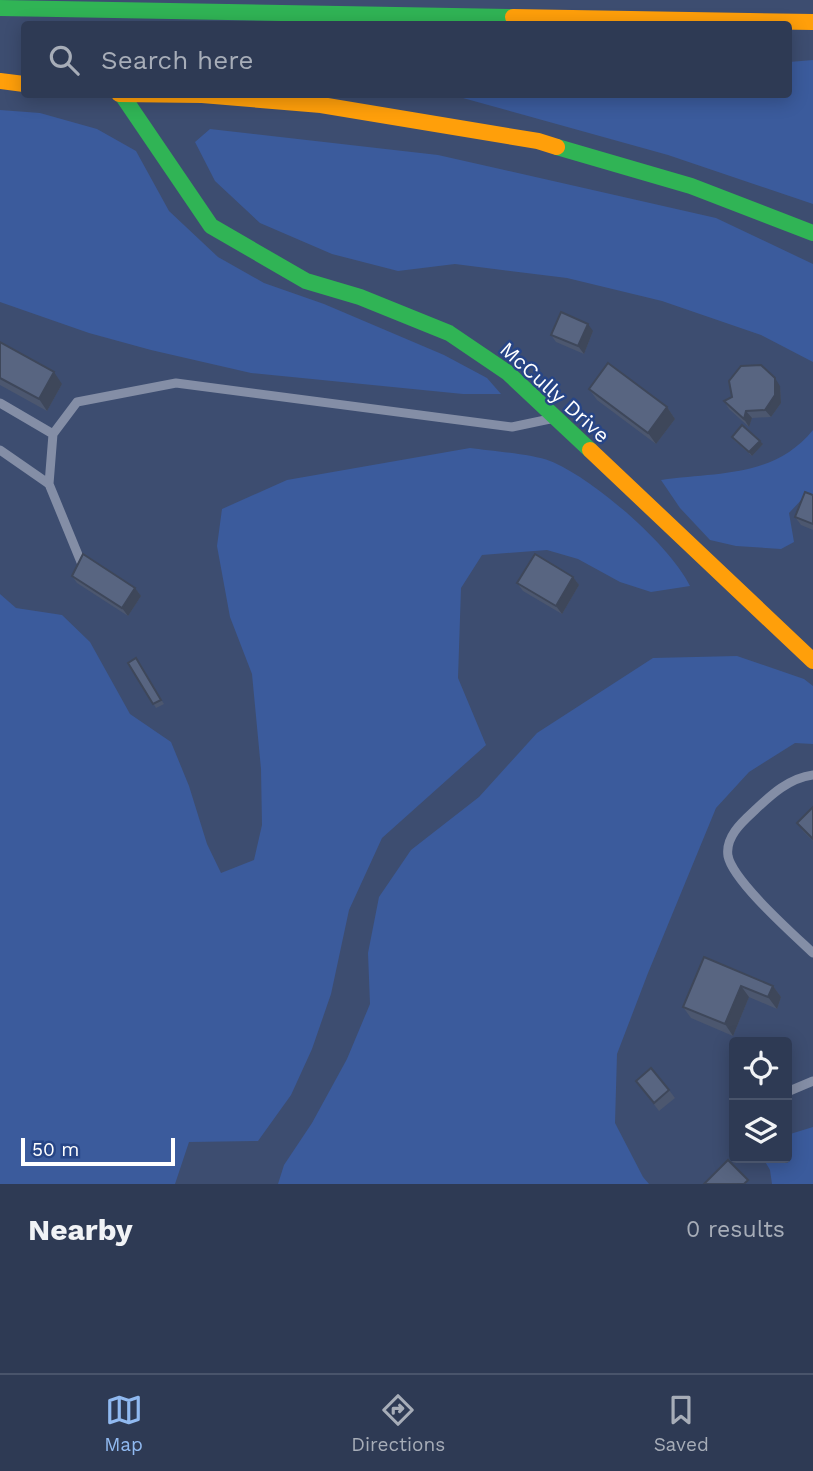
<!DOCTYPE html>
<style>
:root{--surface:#2e3a54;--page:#3a455e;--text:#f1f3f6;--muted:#a7adb8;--line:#49546b;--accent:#90b9f0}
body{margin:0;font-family:"Work Sans",sans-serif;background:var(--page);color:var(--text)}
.controls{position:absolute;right:21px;bottom:21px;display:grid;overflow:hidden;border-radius:7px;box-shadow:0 4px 18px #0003}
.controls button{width:63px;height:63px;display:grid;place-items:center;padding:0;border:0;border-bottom:2px solid var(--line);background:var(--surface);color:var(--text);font:35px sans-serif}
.scale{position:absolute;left:21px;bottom:18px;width:154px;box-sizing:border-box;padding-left:7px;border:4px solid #fff;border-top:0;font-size:19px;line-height:24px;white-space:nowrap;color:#fff;-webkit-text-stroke:5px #274586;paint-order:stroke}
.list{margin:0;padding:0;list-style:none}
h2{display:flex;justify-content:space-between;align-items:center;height:91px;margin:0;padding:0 28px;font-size:30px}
h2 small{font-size:23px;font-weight:400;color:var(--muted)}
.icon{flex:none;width:38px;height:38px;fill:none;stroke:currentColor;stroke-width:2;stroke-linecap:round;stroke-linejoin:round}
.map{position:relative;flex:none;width:813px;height:1184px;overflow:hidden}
.search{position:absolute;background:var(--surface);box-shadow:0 4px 18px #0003;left:21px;right:21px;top:21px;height:77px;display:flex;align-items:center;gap:18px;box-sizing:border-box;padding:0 24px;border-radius:7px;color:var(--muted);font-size:26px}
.sheet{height:189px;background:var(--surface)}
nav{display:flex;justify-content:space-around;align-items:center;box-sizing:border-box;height:98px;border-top:2px solid var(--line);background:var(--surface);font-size:19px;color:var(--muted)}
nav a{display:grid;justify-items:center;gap:4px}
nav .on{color:var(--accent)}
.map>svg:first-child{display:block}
.green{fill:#3b5b9c}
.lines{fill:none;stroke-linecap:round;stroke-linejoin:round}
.lane{stroke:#848ea6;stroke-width:9}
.fast{stroke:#30b455;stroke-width:16}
.slow{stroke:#ff9f0a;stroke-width:16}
.wall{fill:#4c576f}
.shaded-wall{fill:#3e475a}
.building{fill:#586581;stroke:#3e475a;stroke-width:2}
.labels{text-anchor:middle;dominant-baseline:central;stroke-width:5;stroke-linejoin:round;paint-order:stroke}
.street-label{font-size:21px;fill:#fff;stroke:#274586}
</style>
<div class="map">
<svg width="813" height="1184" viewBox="0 0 813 1184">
<rect width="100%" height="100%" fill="#3d4d70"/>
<!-- green -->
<path class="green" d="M813 60V204L668 155 452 95 788 94 789 62Z
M0 110 40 113 97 129 136 151 169 211 218 257 264 283 324 304 444 355 487 378 501 394H463L251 373 151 350 89 333 0 302Z
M210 129 438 155 716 218 813 264V362L761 335 662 301 567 278 455 264 398 271 332 254 260 223 215 181 195 142Z
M813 430V495L804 497 789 513 794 542 781 549 736 546 710 540 680 508 661 480C717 472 774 478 813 430Z
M470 448C491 451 532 454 550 461 593 478 670 545 690 586L651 592 620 582 578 559 547 550 482 555 461 588 458 678 486 745 382 838 349 910 331 994 312 1049 291 1095 258 1141 189 1142 175 1184H0V594L16 608 62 615 90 642 130 714 171 742 189 786 207 844 221 873 254 860 262 825 261 769 252 674 230 617 217 546 222 509 287 480Z
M737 656 804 679 813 686V744L795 743 749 772 716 808 648 973 617 1054 615 1123 643 1177 649 1184H278L284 1165 312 1123 347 1059 370 1004 368 953 379 897 411 850 479 797 537 733 653 658Z
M813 1127V1184H772L770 1170 763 1158H787V1135Z"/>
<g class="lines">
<!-- lane -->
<path class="lane" d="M0 403 53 434
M0 450 49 484
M81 562 49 484 53 434 77 402 176 383 512 427 550 419
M813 775C789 778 771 795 754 811 742 822 725 837 728 856 733 881 793 934 813 953
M787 1092 813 1081"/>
<!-- fast -->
<path class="fast" d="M0 8 513 17
M122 95 211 226 306 281 360 297 449 333 508 373 590 450
M557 147 691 186 813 233"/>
<!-- slow -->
<path class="slow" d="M513 17 813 22
M0 81 24 84
M119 94 202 95 321 105 538 141 557 147
M590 450 813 661"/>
</g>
<!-- wall -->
<path class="wall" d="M593 331 584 354 556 342 551 335Z
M0 342 62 384 47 411 0 385Z
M780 386 781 403 771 417 752 418 749 427 729 409 724 401Z
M589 389 667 407 675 419 656 444 597 400Z
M732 437 763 444 752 456 735 441Z
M813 495V530L801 525 795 517Z
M72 576 135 588 141 596 128 616 77 583Z
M573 577 579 585 562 614 523 591 517 583Z
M136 658 164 704 156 708 128 663Z
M813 807V841L803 831 797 823Z
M704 957 773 986 781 997 777 1009 749 997 733 1036 691 1018 683 1007Z
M636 1081 669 1090 675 1098 659 1111Z"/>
<!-- shaded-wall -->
<path class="shaded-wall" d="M588 324 593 331 584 354 578 346Z
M54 372 62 384 47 411 39 399Z
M775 378 780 386 781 403 771 417 765 410Z
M667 407 675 419 656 444 648 433Z
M746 411 752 418 749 427 744 419Z
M760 441 763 444 752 456 749 452Z
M573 577 579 585 562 614 556 606Z
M135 588 141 596 128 616 122 608Z
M741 986 749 997 733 1036 725 1024Z
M773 986 781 997 777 1009 768 997Z"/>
<!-- building -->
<path class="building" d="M561 312 588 324 578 346 551 335Z
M0 342 54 372 39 399 0 378Z
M608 363 667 407 648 433 589 389Z
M761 365 775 378V395L765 410 746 411 744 419 724 401 732 397 729 381 741 366Z
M742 425 760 441 749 452 732 437Z
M805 492 813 495V524L795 517Z
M83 554 135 588 122 608 72 576Z
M535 554 573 577 556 606 517 583Z
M136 658 161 700 153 704 128 663Z
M813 807V839L797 823Z
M704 957 773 986 768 997 741 986 725 1024 683 1007Z
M651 1068 669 1090 654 1103 636 1081Z
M728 1160 748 1180 744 1184H704Z"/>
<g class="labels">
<!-- street labels -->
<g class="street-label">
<text transform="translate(555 392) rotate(42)">McCully Drive</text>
</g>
</g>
</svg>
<div class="controls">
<button><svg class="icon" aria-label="locate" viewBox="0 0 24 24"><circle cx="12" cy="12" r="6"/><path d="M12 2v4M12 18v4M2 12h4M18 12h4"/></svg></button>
<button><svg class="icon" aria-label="layers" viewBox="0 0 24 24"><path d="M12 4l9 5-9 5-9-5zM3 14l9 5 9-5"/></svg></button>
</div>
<div class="scale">50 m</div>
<div class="search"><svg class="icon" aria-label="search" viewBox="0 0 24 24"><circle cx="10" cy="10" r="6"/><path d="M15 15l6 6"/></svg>Search here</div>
</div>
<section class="sheet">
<h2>Nearby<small>0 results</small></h2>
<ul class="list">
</ul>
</section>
<nav>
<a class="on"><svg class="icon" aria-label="map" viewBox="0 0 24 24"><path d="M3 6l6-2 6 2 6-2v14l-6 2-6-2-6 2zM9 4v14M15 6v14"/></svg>Map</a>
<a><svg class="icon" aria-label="directions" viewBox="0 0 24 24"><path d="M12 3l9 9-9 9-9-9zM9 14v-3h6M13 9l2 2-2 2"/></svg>Directions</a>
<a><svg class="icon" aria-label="saved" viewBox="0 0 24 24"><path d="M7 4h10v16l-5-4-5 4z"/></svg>Saved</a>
</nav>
